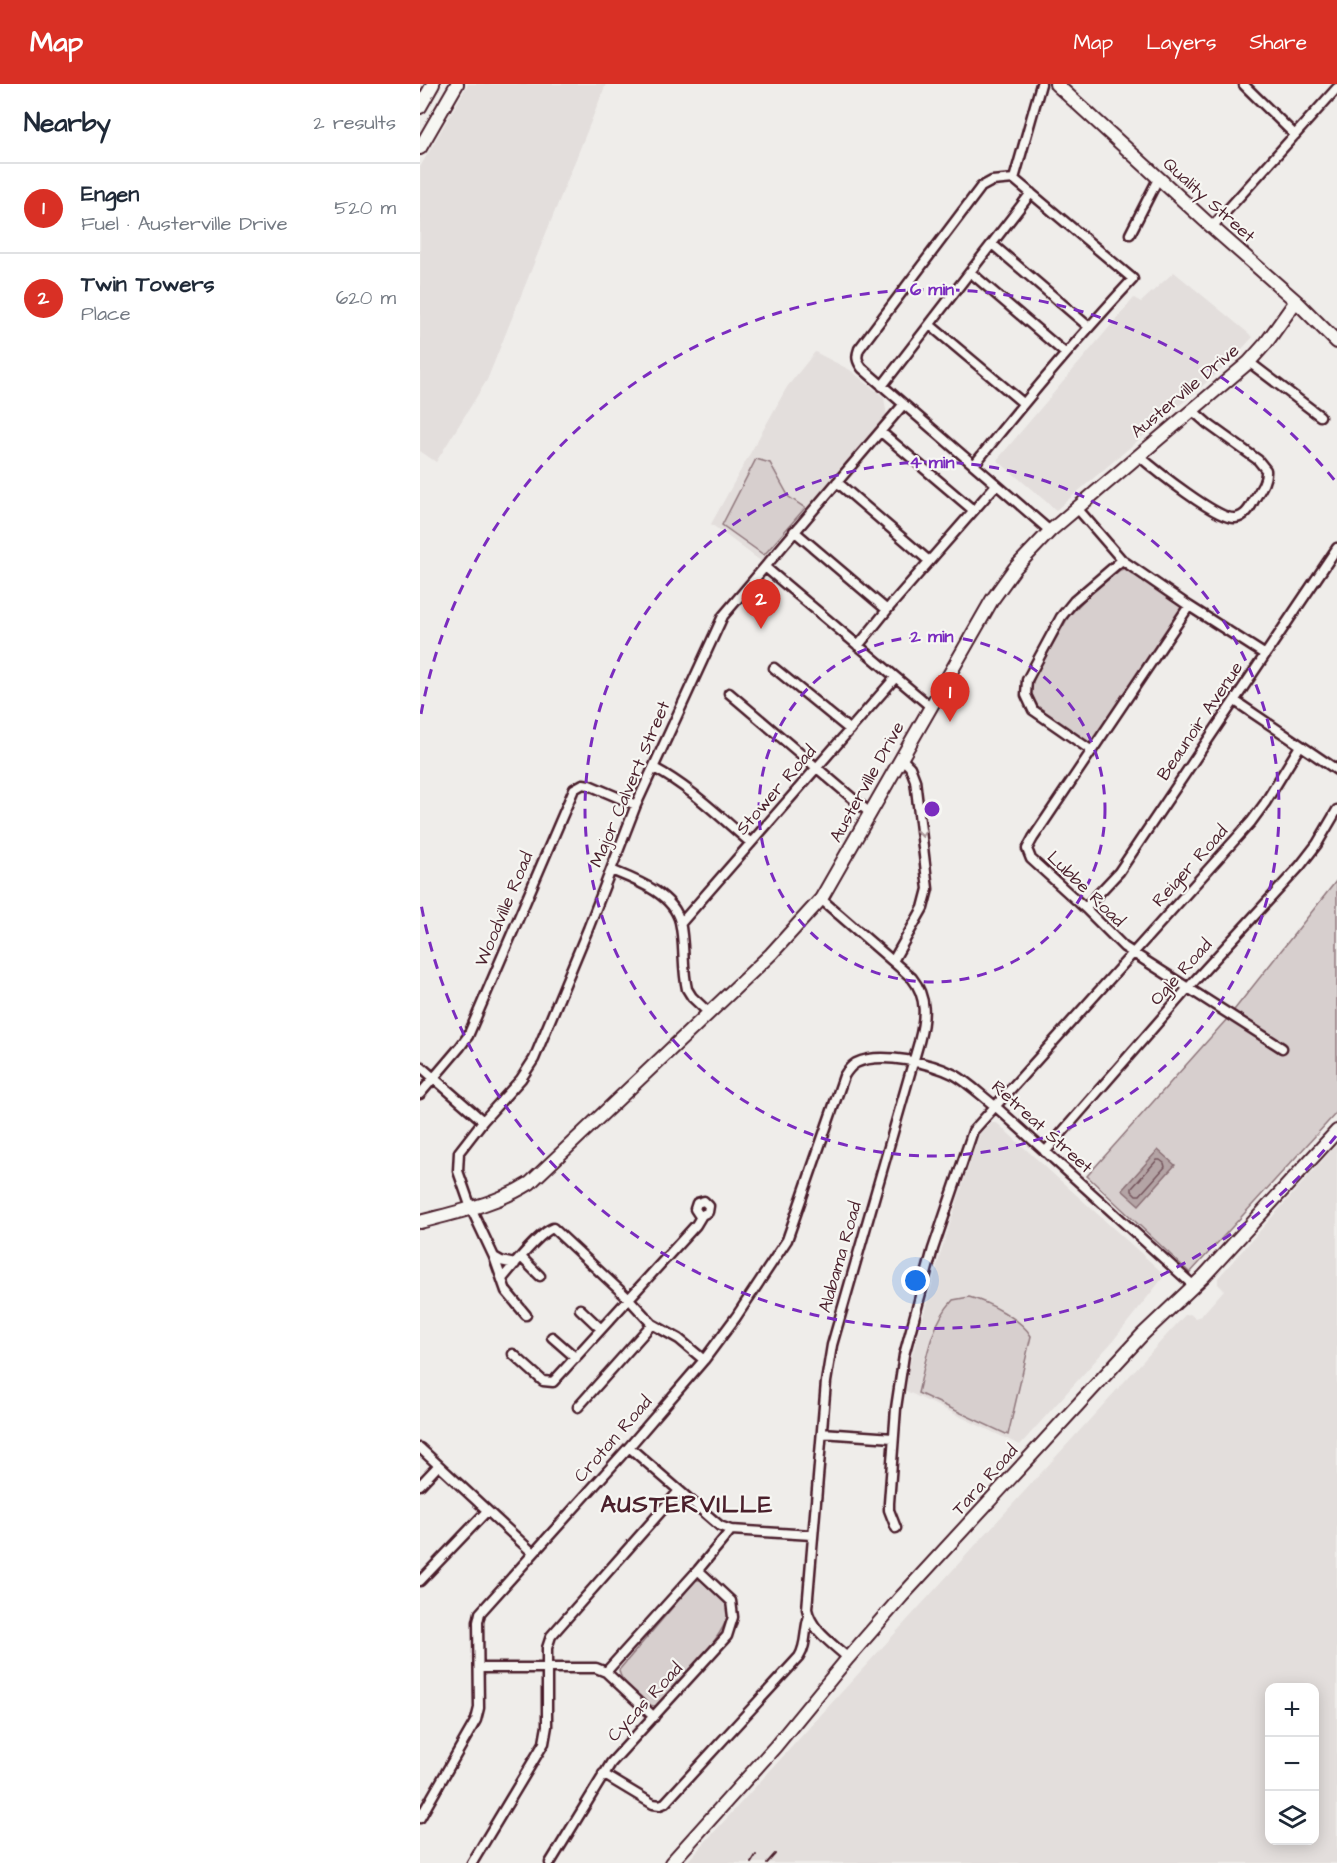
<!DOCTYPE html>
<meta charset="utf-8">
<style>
:root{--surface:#fff;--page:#f2f2f3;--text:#1f2937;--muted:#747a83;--line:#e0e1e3;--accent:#d93025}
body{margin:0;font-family:"Architects Daughter",sans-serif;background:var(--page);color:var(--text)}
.controls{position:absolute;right:18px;bottom:18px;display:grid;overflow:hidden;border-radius:12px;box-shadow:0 3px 15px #0003}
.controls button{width:54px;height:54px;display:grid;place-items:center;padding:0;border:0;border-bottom:2px solid var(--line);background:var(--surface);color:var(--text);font:30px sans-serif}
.you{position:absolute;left:496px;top:1197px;width:21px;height:21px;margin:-15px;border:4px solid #fff;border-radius:50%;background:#1a73e8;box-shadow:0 0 0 9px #1a73e833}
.badge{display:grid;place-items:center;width:39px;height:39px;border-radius:50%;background:var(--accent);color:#fff;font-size:20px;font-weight:700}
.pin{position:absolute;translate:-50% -50px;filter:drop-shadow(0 2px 3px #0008)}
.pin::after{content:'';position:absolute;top:32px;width:21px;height:18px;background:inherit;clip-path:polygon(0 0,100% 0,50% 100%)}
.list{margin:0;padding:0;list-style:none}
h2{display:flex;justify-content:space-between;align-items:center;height:78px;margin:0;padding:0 24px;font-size:26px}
h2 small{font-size:20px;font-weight:400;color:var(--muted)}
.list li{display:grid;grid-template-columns:39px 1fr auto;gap:18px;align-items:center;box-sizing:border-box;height:90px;padding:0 24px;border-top:2px solid var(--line)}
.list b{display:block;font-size:22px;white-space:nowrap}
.list p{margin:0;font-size:20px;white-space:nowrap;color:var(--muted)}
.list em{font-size:20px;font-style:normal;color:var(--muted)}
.icon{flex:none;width:33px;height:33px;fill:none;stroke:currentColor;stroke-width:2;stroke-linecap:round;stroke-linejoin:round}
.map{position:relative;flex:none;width:917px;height:1779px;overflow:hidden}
header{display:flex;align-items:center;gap:36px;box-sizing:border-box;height:84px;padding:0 30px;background:var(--accent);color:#fff}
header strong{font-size:28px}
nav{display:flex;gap:33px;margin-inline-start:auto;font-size:21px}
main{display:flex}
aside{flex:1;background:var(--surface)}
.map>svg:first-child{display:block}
.built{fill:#e3dedc;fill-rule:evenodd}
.green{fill:#d7cfce;stroke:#90777c;stroke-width:1.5}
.water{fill:#b4a4a5;stroke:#8a6f74;stroke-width:1.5}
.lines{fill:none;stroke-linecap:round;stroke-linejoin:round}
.shore{stroke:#74545c;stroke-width:1.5}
.street-casing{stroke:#4a1f2b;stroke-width:13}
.secondary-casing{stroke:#4a1f2b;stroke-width:16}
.street{stroke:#f6f6f2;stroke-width:8}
.secondary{stroke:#f6f6f2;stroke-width:12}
.rail{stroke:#4a1f2b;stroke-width:2}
.oneway{stroke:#a99598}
.ring{fill:none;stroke:#7b2cbf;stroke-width:3;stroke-dasharray:10 8}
.labels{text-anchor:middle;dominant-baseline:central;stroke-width:4.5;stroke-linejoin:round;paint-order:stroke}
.street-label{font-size:18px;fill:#4a1f2b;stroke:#f6f6f2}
.district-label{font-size:24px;font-weight:bold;letter-spacing:1.5px;fill:#4a1f2b;stroke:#f6f6f2}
.centre{fill:#7b2cbf;stroke:#f6f6f2;stroke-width:3}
.ring-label{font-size:18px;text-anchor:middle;font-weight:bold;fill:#7b2cbf;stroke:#f6f6f2;stroke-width:4.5;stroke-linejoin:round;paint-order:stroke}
</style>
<header>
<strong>Map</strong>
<nav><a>Map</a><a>Layers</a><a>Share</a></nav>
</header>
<main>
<aside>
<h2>Nearby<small>2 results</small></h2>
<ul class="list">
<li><span class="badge">1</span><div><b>Engen</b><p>Fuel · Austerville Drive</p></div><em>520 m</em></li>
<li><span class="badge">2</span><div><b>Twin Towers</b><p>Place</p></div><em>620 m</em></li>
</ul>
</aside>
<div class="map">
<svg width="917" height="1779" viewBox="0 0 917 1779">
<rect width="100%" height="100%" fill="#efedea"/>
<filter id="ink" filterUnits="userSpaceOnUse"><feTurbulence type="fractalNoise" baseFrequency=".0167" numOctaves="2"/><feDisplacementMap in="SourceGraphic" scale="12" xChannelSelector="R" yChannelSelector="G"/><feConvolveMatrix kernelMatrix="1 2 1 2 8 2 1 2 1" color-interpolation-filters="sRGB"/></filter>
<g filter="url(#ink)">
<!-- built -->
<path class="built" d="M48 0H186L67 296 16 378 0 367V83Z
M754 188 833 253 807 281 636 426 577 376 714 214 721 218Z
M395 268 430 286 464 313 467 333 342 478 291 440 367 303Z
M571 1038 578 1040 745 1191 692 1258 600 1361 486 1307 488 1286 522 1164 559 1051Z
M917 1060V1779H266L765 1231 770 1230 775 1234 781 1232 804 1206 798 1200V1194ZM850 1604H894V1756H850Z"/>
<!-- green -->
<path class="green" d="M336 375 350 379 369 413 385 424 344 471 302 441Z
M707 484 763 521 762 528 671 661 619 624 612 612 611 602 618 586 649 532 666 514 700 486Z
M917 796V1028L770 1189 667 1092 807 935Z
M549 1213C568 1218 601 1235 611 1252L588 1351 498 1309C506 1277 510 1241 533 1216Z
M276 1496H281L305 1518C308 1522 309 1526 308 1531 302 1555 257 1602 240 1621 227 1627 200 1598 199 1586Z"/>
<!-- water -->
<path class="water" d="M738 1066 755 1081 719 1121 702 1106Z"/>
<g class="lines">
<!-- shore -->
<path class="shore" d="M737 1076H740L744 1079 745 1083 720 1111H716L712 1107V1104Z"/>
<defs>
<path id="street" d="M824 1 875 51
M594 95 621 0
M792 143 917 4
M710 150 738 95
M572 160 669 243
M550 188 646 270
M510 241 603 319
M829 278 900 332
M462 302 611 109
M461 348 553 426
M718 371C733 384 797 436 815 434 825 433 830 424 834 416 840 406 847 397 846 386L838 376 788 340 772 326
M554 381C605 317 657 255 713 195L594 95 572 97 561 103 439 265C436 273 437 277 442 284L630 447
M417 398 509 477
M657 424 702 476 769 522 844 570
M374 447 467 526
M345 483 511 623
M769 522 613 754 607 765 611 775 665 824 704 863 862 964
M438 562 471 521 576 401
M354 584 430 646
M309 609 451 730
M815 617 917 686
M672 667 613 626 606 611 607 596 641 533 654 517 702 476
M234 684C270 703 300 733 331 759
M191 786C215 796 253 809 260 838 265 860 262 883 267 905L272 913 289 929
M401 815 492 894C508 914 505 935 499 958L412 1261 406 1298 387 1525C391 1546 413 1560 428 1574
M665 824 699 788 917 464
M261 839 475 594
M473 877 503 824 508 805 495 696 490 683 481 674
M0 982 63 1037
M0 1010 40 963 48 952 154 705 163 700 169 701 216 721
M625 1068 768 904 880 782 897 760 917 726
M74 1173 81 1177 95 1180
M101 1173 120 1192
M82 1195C92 1183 120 1148 133 1144L209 1215 232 1240 259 1255 284 1276
M160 1225 181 1245
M106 1231 86 1207 74 1173 51 1124 38 1087 39 1068 63 1037 101 995 114 975 168 845 216 721 303 532 483 321
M132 1253 156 1274
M93 1270 123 1297 133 1298 276 1141 282 1131 288 1128 289 1122 284 1117 277 1119 275 1125 279 1131H282
M158 1323 232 1240
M402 1349 473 1354
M209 1363 300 1442 311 1446 392 1451
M0 1364 113 1469
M0 1401 18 1382
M476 1444 469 1426V1419L476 1324 484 1271 513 1165 553 1047 831 738 845 719 880 662
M0 1497 67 1427
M59 1584H176L186 1588 234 1633
M186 1588 278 1486 311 1446
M183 1690 233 1720 240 1721 245 1719 379 1573C387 1561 384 1546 389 1532
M0 1734 56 1636 59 1624 58 1538 60 1529 209 1363 284 1276 316 1233 367 1156 424 992C427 987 431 982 436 979 460 967 512 979 535 991 549 999 562 1012 575 1022L774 1202
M52 1779 124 1659 127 1642V1564L131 1552 259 1407
M130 1779 191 1679 307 1552 313 1533 311 1517 278 1486"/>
<path id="secondary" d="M636 0 792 143 876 217 917 258
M0 23 13 0
M0 64 37 0
M0 1138C37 1128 77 1120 110 1099L351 870 401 815 572 516 595 484 630 447 829 278 846 259 876 217
M251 1779 355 1663 428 1574 482 1512 723 1250 784 1192 917 1047"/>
</defs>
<!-- street casing -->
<use href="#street" class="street-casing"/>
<!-- secondary casing -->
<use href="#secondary" class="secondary-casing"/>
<!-- street -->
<use href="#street" class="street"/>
<!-- secondary -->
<use href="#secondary" class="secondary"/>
<!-- rail -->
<path class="rail" d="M331 1779 336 1771
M347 1779 355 1770"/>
</g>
<!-- one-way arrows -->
<defs><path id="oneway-chevron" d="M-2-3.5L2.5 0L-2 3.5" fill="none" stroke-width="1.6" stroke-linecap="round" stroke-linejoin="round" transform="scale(1.5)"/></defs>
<use class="oneway" href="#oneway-chevron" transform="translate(502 749) rotate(82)"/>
</g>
<!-- distance rings -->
<g class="ring">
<circle cx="512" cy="725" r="173"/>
<circle cx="512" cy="725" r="347"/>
<path d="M916 1052A520 520 0 0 1 1 820M1 630A520 520 0 0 1 916 398"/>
</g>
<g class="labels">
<!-- street labels -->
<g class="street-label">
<text transform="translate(789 116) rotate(42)">Quality Street</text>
<text transform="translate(765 307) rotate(-40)">Austerville Drive</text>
<text transform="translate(780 637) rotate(-56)">Beaunoir Avenue</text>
<text transform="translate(447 698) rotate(-61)">Austerville Drive</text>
<text transform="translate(210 700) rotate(-67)">Major Calvert Street</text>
<text transform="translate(356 706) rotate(-49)">Stower Road</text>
<text transform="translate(770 782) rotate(-48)">Reiger Road</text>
<text transform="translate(666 805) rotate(44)">Lubbe Road</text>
<text transform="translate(84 825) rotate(-67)">Woodville Road</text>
<text transform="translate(761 888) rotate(-48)">Ogle Road</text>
<text transform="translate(622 1043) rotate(42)">Retreat Street</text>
<text transform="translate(420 1173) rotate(-74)">Alabama Road</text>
<text transform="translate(193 1355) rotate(-49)">Croton Road</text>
<text transform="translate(565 1396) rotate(-48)">Tara Road</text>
<text transform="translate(225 1618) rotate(-47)">Cycas Road</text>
</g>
<!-- district labels -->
<g class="district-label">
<text x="267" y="1421">AUSTERVILLE</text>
</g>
</g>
<circle cx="512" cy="725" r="9" class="centre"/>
<g class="ring-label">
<text x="512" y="211">6 min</text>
<text x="512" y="384">4 min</text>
<text x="512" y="558">2 min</text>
</g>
</svg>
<div class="controls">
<button>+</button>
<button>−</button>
<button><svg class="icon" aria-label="layers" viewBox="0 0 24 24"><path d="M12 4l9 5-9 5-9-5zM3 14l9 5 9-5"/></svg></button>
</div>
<div class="you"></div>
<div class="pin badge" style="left:530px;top:638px">1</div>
<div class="pin badge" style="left:341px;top:545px">2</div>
</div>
</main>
